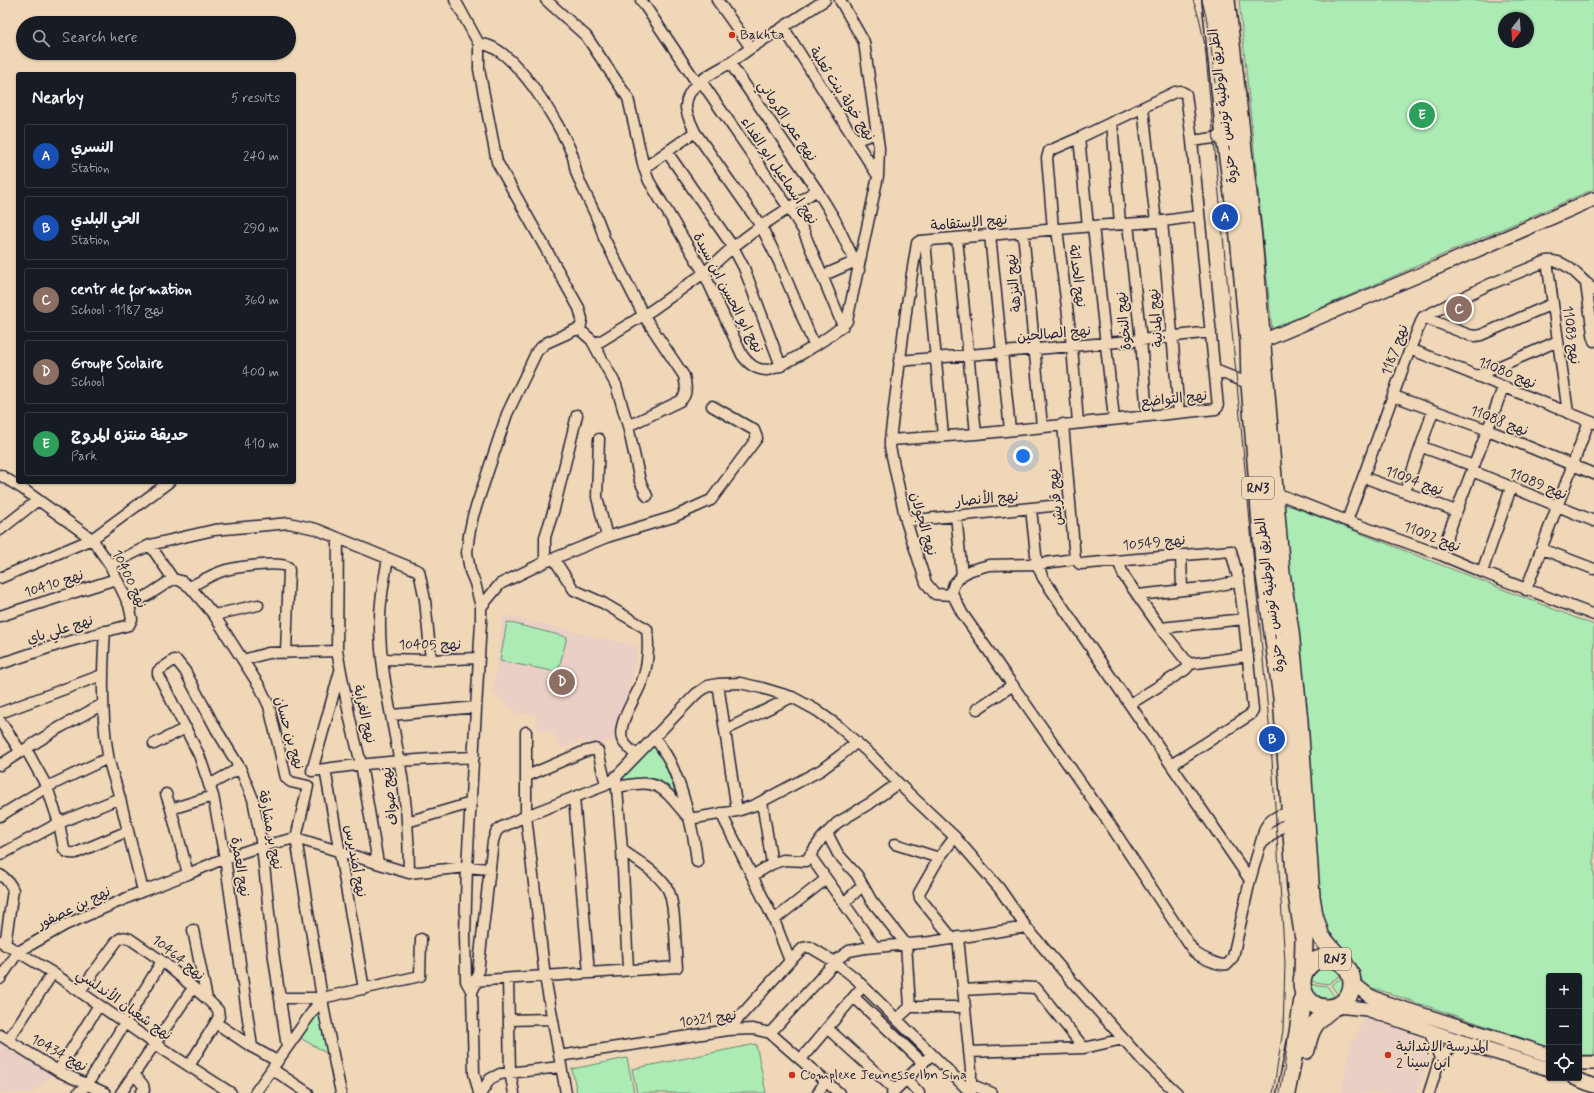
<!DOCTYPE html>
<meta charset="utf-8">
<style>
:root{--surface:#171b24;--page:#20242c;--text:#f1f3f6;--muted:#9ea1a6;--line:#363941;--accent:#8c9099}
body{margin:0;font-family:Mynerve,"Playpen Sans Arabic",sans-serif;background:var(--page);color:var(--text)}
.controls{position:absolute;right:12px;bottom:12px;display:grid;overflow:hidden;border-radius:4px;box-shadow:0 1px 3px #0004}
.controls button{width:36px;height:36px;display:grid;place-items:center;padding:0;border:0;border-bottom:1px solid var(--line);background:var(--surface);color:var(--text);font:20px sans-serif}
.compass{position:absolute;left:1498px;top:12px;width:36px;height:36px;border-radius:50%;background:var(--surface);box-shadow:0 1px 3px #0004;rotate:197deg}
.you{position:absolute;left:1023px;top:456px;width:14px;height:14px;margin:-10px;border:3px solid #fff;border-radius:50%;background:#1a73e8;box-shadow:0 0 0 6px #1a73e833}
.badge{display:grid;place-items:center;width:26px;height:26px;border-radius:50%;background:var(--accent);color:#fff;font-size:13px;font-weight:700}
.pin{position:absolute;translate:-50% -50%;border:2px solid #fff;box-shadow:0 1px 4px #0006}
.list{margin:0;padding:0;list-style:none}
h2{display:flex;justify-content:space-between;align-items:center;height:52px;margin:0;padding:0 16px;font-size:17px}
h2 small{font-size:13px;font-weight:400;color:var(--muted)}
.list li{display:grid;grid-template-columns:26px 1fr auto;gap:12px;align-items:center;box-sizing:border-box;height:64px;margin:0 8px 8px;padding:0 8px;border:1px solid var(--line);border-radius:4px}
.list b{display:block;font-size:15px;white-space:nowrap}
.list p{margin:0;font-size:13px;white-space:nowrap;color:var(--muted)}
.list em{font-size:13px;font-style:normal;color:var(--muted)}
.icon{flex:none;width:22px;height:22px;fill:none;stroke:currentColor;stroke-width:2;stroke-linecap:round;stroke-linejoin:round}
.map{position:relative;flex:none;width:1594px;height:1093px;overflow:hidden}
.search{position:absolute;background:var(--surface);box-shadow:0 1px 3px #0004;left:16px;top:16px;width:280px;height:44px;display:flex;align-items:center;gap:10px;box-sizing:border-box;padding:0 14px;border-radius:22px;color:var(--muted);font-size:15px}
.panel{position:absolute;background:var(--surface);box-shadow:0 1px 3px #0004;left:16px;top:72px;width:280px;height:412px;border-radius:4px}
.map>svg:first-child{display:block}
.built{fill:#eacfc5}
.green{fill:#acecb4;stroke:#678778;fill-rule:evenodd}
.lines{fill:none;stroke-linecap:round;stroke-linejoin:round}
.minor-casing{stroke:#22223b;stroke-width:13}
.tertiary-casing{stroke:#22223b;stroke-width:16}
.trunk-casing{stroke:#22223b;stroke-width:20}
.minor{stroke:#efd7b7;stroke-width:10}
.tertiary{stroke:#efd7b7;stroke-width:13}
.trunk{stroke:#efd7b7;stroke-width:17}
.tram{stroke:#22223b;stroke-width:1}
.poi-dot{fill:#c8321e;stroke:#efd7b7;stroke-width:1.5}
.labels{text-anchor:middle;dominant-baseline:central;stroke-width:3.5;stroke-linejoin:round;paint-order:stroke}
.shield{fill:#efd7b7;stroke:#605860;stroke-width:1}
.shield-label{font-size:13px;font-weight:bold;fill:#22223b}
.poi-label{font-size:14px;fill:#22223b;stroke:#efd7b7;text-anchor:start}
.street-label{font-size:14px;fill:#22223b;stroke:#efd7b7}
</style>
<div class="map">
<svg width="1594" height="1093" viewBox="0 0 1594 1093">
<rect width="100%" height="100%" fill="#efd7b7"/>
<filter id="ink" filterUnits="userSpaceOnUse"><feTurbulence type="fractalNoise" baseFrequency=".025" numOctaves="2"/><feDisplacementMap in="SourceGraphic" scale="8" xChannelSelector="R" yChannelSelector="G"/><feConvolveMatrix kernelMatrix="1 2 1 2 8 2 1 2 1" color-interpolation-filters="sRGB"/></filter>
<g filter="url(#ink)">
<!-- built -->
<path class="built" d="M503 615 639 647 618 738 590 747 583 739 562 749 551 730 538 731 535 713 518 714 493 691Z
M1367 1011 1418 1035 1429 1059 1417 1093H1342L1349 1050Z
M0 1042 53 1075 32 1093H0Z"/>
<!-- green -->
<path class="green" d="M1239 0H1594V189L1272 329ZM1504 18H1528V42H1504Z
M1280 503 1296 508 1594 625V1055H1579V976H1549V1047L1367 986 1319 924Z
M507 622 567 637 558 672 500 661Z
M654 745 664 761 676 795 662 783 648 780H622L637 760Z
M1330 967 1337 970 1342 974 1328 984 1310 981C1314 972 1320 967 1330 967Z
M1344 976 1345 989 1340 998 1331 985Z
M1310 984 1327 986 1337 1000C1322 1004 1312 1001 1310 984Z
M318 1007 328 1054 297 1036Z
M756 1044 766 1093H637L632 1069Z
M627 1058 634 1093H577L572 1069Z"/>
<g class="lines">
<defs>
<path id="minor" d="M455 0 479 44V69L497 162 579 308 582 319 580 330
M546 0 586 36 628 98 644 168 649 181 704 273 742 355C748 363 755 370 767 370 781 369 839 332 847 321L878 176 879 148 864 42 840 0
M641 0 697 83
M717 0 751 48 730 63 817 190 834 218 859 270
M783 27 878 176
M479 44C512 42 561 126 572 154 575 161 574 169 578 177 586 198 599 217 604 238L644 316 684 376C686 385 688 395 680 401L628 426
M751 48 825 0
M730 63C713 73 685 84 686 108 687 116 692 125 695 132L761 226 779 262 814 345
M701 81 789 208 803 230 843 326
M1143 108 1156 222
M1112 122 1120 224
M1079 138 1088 226
M856 140 877 133
M1192 141 1228 136
M667 152 733 247 744 268 781 366
M644 168 695 132
M1162 221 1179 413
M1128 224 1141 340 1147 416
M1093 226 1114 419
M1057 229 1072 346 1078 423
M1023 232 1042 426
M990 235 1010 430
M957 238 976 434
M925 241 943 436
M1547 261 1568 413
M822 276 854 262
M1588 284H1586L1594 341
M1423 317 1469 335 1475 336 1481 335 1552 304
M592 341 616 385 628 426 640 481 647 496
M1410 349 1594 423
M899 361 1141 340 1211 332
M1215 370 1250 384
M1477 376 1558 341
M1394 396 1488 430 1594 474
M1063 424 1075 559 1080 564 1231 551 1239 581 1244 619 1253 710 1250 715 1242 720 1171 765
M599 439 597 497 607 537
M890 440 976 434 1216 409 1218 407 1192 141 1186 94 1180 91 1175 92 1079 138 1049 151 1047 158 1053 229
M1422 447 1474 466
M1472 471 1594 521
M0 475 23 489 92 539 110 565 129 605 132 619 129 625 60 644 0 664
M1363 477 1456 511
M1271 491 1347 521 1441 555 1482 572 1594 615
M1405 492 1433 411
M1031 509 1037 564 1043 578 1250 880
M956 515 962 575
M906 521 1070 504
M1347 521 1410 349 1423 317 1488 285 1547 261C1567 259 1580 279 1594 290
M0 530 38 500
M338 538 337 651 350 719 361 764 378 863
M150 545 173 579 181 581 190 587 214 615 260 687 269 706 286 778 291 782 308 786 296 838 325 1016 341 1093
M1542 549 1594 569
M1181 555 1182 589
M1441 555C1460 498 1484 443 1503 387
M388 559C384 579 380 599 380 619 379 665 391 712 399 758 406 796 409 834 409 873
M554 559 574 590 603 603 647 629C649 645 648 667 642 681 637 696 617 723 622 739 624 745 632 751 636 755
M1075 559 1037 564 989 565 971 570 962 575 954 584 952 590 953 595 962 613 1109 823 1194 952C1199 956 1220 967 1227 964 1230 963 1231 960 1233 957L1250 880 1265 828C1271 817 1282 813 1295 813
M1118 561 1124 576 1164 633 1189 664 1188 667 1185 670 1130 704
M545 562V537L554 509 577 415
M110 565 150 545 179 538 214 530 289 523 316 529 419 571 425 600 431 660
M1482 572 1511 488
M0 578 92 539 169 482
M190 587C201 581 214 573 226 570 238 567 278 561 288 567L289 570 286 653
M1526 590 1589 421
M953 595 935 594 926 583 906 521 890 447V440L907 304 917 243 920 241 1093 226 1156 222 1199 216
M1138 595 1211 587 1239 581
M129 605 150 594 173 579
M481 607 500 584 545 562 607 537 673 517 711 500 757 438 754 430 712 406
M214 615 258 605
M0 616 116 579
M1161 628 1244 619
M105 631C102 673 101 714 108 755 110 770 117 785 120 799 128 830 135 860 143 891
M382 659 431 660 478 658
M243 660 268 653 337 651
M1189 664 1248 656
M340 671 312 771 325 769 364 989
M718 684 737 811
M977 709 1013 685
M0 713 102 675
M392 715 476 707
M0 721 21 752
M725 730 792 697
M526 732V816L545 977 566 1093
M654 737C659 744 665 752 669 760 683 787 694 832 697 862
M154 744 186 728
M26 749 47 787 59 823 64 849C67 853 71 854 76 853L128 831
M0 765 59 728 103 704
M325 769C374 762 424 759 474 757
M527 776 583 752 595 749 598 751 606 785
M616 776 622 850 628 969
M209 785 240 768
M617 787C658 779 660 784 686 815
M166 794 171 809 213 796
M574 797 589 973
M762 802 772 864
M171 809 188 874 225 858 262 846 296 838 409 873 467 867 489 869
M721 813 774 920 790 961
M0 816 47 787 108 758
M689 819 737 811 755 805 821 770 841 755 857 742
M407 822 471 803
M827 833 838 854 857 875 871 900 906 944 910 1007 897 1019
M895 844 939 858
M1260 845 1281 827 1294 822
M0 855 59 823 120 798
M810 856 875 947
M0 875C7 879 10 883 13 890L5 945
M752 876 772 864 783 860 806 861 822 838 837 823 872 802 898 783
M844 903 862 886
M774 920 826 879
M193 930 207 999
M958 937 971 1070V1093
M952 938 920 898 919 893 939 858 955 837
M0 941 53 973 155 1044 231 1093
M0 979 18 952 65 925 143 891 188 874
M508 979 510 1072 514 1093
M472 981 677 967C675 949 676 901 667 888 657 872 637 861 622 850
M963 990 1016 987 1036 988 1084 1048
M80 991 117 941C122 936 125 937 130 939L162 961 207 999 218 1010 219 1017 189 1066
M472 992 466 981 465 935 467 867 481 622V607L475 583 470 571 467 552 469 535 473 516 507 414 537 351 546 343 575 330H580L595 343 601 341 652 310 704 273 733 247 761 226 817 190
M854 997 923 1063
M280 998H322L420 976 421 939
M910 1007H965
M509 1020 552 1019
M216 1023 252 1047
M827 1028 895 1090
M728 1030 790 961 803 948 810 947 835 962 855 978 971 1093
M1429 1031 1440 1058 1459 1041
M770 1033 839 958 849 951 865 948 931 942 1026 927
M0 1035 58 1071 105 1093
M8 1040 53 973
M969 1052 1084 1048 1123 1039
M559 1056 728 1030 753 1029 770 1033 839 1093
M801 1059 863 986
M277 1061 252 1047 225 858 213 796 199 755 158 674V671L174 660 177 661 185 671 216 729 240 768 253 799 262 846 273 951 287 1047
M272 1069 308 1093
M58 1071 99 1005
M134 1074 143 1085 144 1090 141 1093
M906 1079 919 1093
M972 1085 992 1093
M78 1093 87 1085 162 961
M121 1093 193 988
M255 1093 322 998
M479 1093 474 1073 472 992 477 981 493 841 496 832 500 828 526 816 606 785 611 782 696 694 708 686 718 684 740 683 762 688 792 697 816 710 837 725 872 756 903 788 955 837 999 888 1026 927 1077 987 1143 1061 1177 1093
M481 1093 490 1079 500 1074 560 1067
M818 1093 826 1080
M892 1093 927 1059
M1429 1093 1440 1058"/>
<path id="tertiary" d="M1252 342 1272 337 1436 268 1594 199
M1353 983 1368 995 1383 1002 1549 1055
M1337 1006 1367 1009 1459 1041 1549 1069
M1579 1063H1594
M1574 1078 1594 1086"/>
<path id="trunk" d="M1211 0 1225 137 1239 237 1249 342 1250 384 1265 575 1282 698 1296 888 1304 939 1303 976
M1226 0 1253 238 1281 573 1290 631 1299 721 1311 896 1314 915 1321 937 1344 963
M1302 983a25 25 0 1 1 50 0a25 25 0 1 1-50 0Z
M1306 1050C1310 1027 1316 1020 1334 1007
M1286 1093 1298 1033 1304 992"/>
</defs>
<!-- minor casing -->
<use href="#minor" class="minor-casing"/>
<!-- tertiary casing -->
<use href="#tertiary" class="tertiary-casing"/>
<!-- trunk casing -->
<use href="#trunk" class="trunk-casing"/>
<!-- minor -->
<use href="#minor" class="minor"/>
<!-- tertiary -->
<use href="#tertiary" class="tertiary"/>
<!-- trunk -->
<use href="#trunk" class="trunk"/>
<!-- tram -->
<path class="tram" d="M1193 0 1199 17 1205 46 1271 744 1285 963 1283 1030 1273 1093
M1202 0 1209 29 1215 83
M1280 1093 1284 1071 1288 1038"/>
</g>
</g>
<!-- markers -->
<g class="poi-dot">
<circle cx="732" cy="35" r="4"/>
<circle cx="1388" cy="1055" r="4"/>
<circle cx="792" cy="1075" r="4"/>
</g>
<g class="labels">
<!-- shield labels -->
<g class="shield">
<rect x="1242" y="477" width="32" height="22" rx="3"/>
<rect x="1319" y="948" width="32" height="22" rx="3"/>
</g>
<g class="shield-label">
<text x="1258" y="488">RN3</text>
<text x="1335" y="959">RN3</text>
</g>
<!-- poi labels -->
<g class="poi-label">
<text x="740" y="35">Bakhta</text>
<text x="1396" y="1047">المدرسة الابتدائية<tspan x="1396" dy="16">ابن سينا 2</tspan></text>
<text x="800" y="1075">Complexe Jeunesse Ibn Sina</text>
</g>
<!-- street labels -->
<g class="street-label">
<text transform="translate(842 94) rotate(57)">نهج خولة بنت ثعلبة</text>
<text transform="translate(1223 106) rotate(-97)">الطريق الوطنية تونس - حزوة</text>
<text transform="translate(787 121) rotate(56)">نهج عمر الكرماني</text>
<text transform="translate(779 171) rotate(56)">نهج اسماعيل ابو الفداء</text>
<text transform="translate(969 223) rotate(-5)">نهج الإستقامة</text>
<text transform="translate(1077 276) rotate(83)">نهج الحداثة</text>
<text transform="translate(1014 283) rotate(-96)">نهج النزهة</text>
<text transform="translate(728 293) rotate(62)">نهج ابو الحسن ابن سيدة</text>
<text transform="translate(1156 318) rotate(-95)">نهج المدنية</text>
<text transform="translate(1124 321) rotate(-96)">نهج النخوة</text>
<text transform="translate(1054 334) rotate(-5)">نهج الصالحين</text>
<text transform="translate(1571 335) rotate(82)">نهج 11083</text>
<text transform="translate(1395 350) rotate(-70)">نهج 1187</text>
<text transform="translate(1507 373) rotate(22)">نهج 11080</text>
<text transform="translate(1174 399) rotate(-6)">نهج التواضع</text>
<text transform="translate(1499 421) rotate(21)">نهج 11088</text>
<text transform="translate(1414 481) rotate(20)">نهج 11094</text>
<text transform="translate(1538 484) rotate(22)">نهج 11089</text>
<text transform="translate(1056 497) rotate(-95)">نهج قريش</text>
<text transform="translate(987 499) rotate(-5)">نهج الأنصار</text>
<text transform="translate(923 524) rotate(74)">نهج الجولان</text>
<text transform="translate(1432 537) rotate(21)">نهج 11092</text>
<text transform="translate(1154 543) rotate(-5)">نهج 10549</text>
<text transform="translate(129 579) rotate(65)">نهج 10400</text>
<text transform="translate(54 584) rotate(-18)">نهج 10410</text>
<text transform="translate(1270 595) rotate(-97)">الطريق الوطنية تونس - حزوة</text>
<text transform="translate(60 630) rotate(-17)">نهج علي باي</text>
<text x="430" y="645">نهج 10405</text>
<text transform="translate(364 714) rotate(77)">نهج الغرابة</text>
<text transform="translate(289 733) rotate(74)">نهج بن حسان</text>
<text transform="translate(390 796) rotate(-97)">نهج صواف</text>
<text transform="translate(270 830) rotate(79)">نهج بر مشارقة</text>
<text transform="translate(355 861) rotate(80)">نهج أمنديرس</text>
<text transform="translate(240 867) rotate(81)">نهج العمرة</text>
<text transform="translate(74 908) rotate(-26)">نهج بن عصفور</text>
<text transform="translate(178 958) rotate(39)">نهج 10464</text>
<text transform="translate(124 1005) rotate(35)">نهج شعبان الأندلسي</text>
<text transform="translate(708 1019) rotate(-8)">نهج 10321</text>
<text transform="translate(59 1053) rotate(29)">نهج 10434</text>
</g>
</g>
</svg>
<div class="controls">
<button>+</button>
<button>−</button>
<button><svg class="icon" aria-label="locate" viewBox="0 0 24 24"><circle cx="12" cy="12" r="6"/><path d="M12 2v4M12 18v4M2 12h4M18 12h4"/></svg></button>
</div>
<svg class="compass" viewBox="-18 -18 36 36"><path d="M0-13l5 13h-10z" fill="#e53935"/><path d="M0 13l5-13h-10z" fill="#9ea1a6"/></svg>
<div class="you"></div>
<div class="pin badge" style="left:1225px;top:217px;background:#1a4fb4">A</div>
<div class="pin badge" style="left:1272px;top:739px;background:#1a4fb4">B</div>
<div class="pin badge" style="left:1459px;top:309px;background:#8d6e63">C</div>
<div class="pin badge" style="left:562px;top:682px;background:#8d6e63">D</div>
<div class="pin badge" style="left:1422px;top:115px;background:#2e9e5b">E</div>
<div class="search"><svg class="icon" aria-label="search" viewBox="0 0 24 24"><circle cx="10" cy="10" r="6"/><path d="M15 15l6 6"/></svg>Search here</div>
<section class="panel">
<h2>Nearby<small>5 results</small></h2>
<ul class="list">
<li><span class="badge" style="background:#1a4fb4">A</span><div><b>النسري</b><p>Station</p></div><em>240 m</em></li>
<li><span class="badge" style="background:#1a4fb4">B</span><div><b>الحي البلدي</b><p>Station</p></div><em>290 m</em></li>
<li><span class="badge" style="background:#8d6e63">C</span><div><b>centr de formation</b><p>School · نهج 1187</p></div><em>360 m</em></li>
<li><span class="badge" style="background:#8d6e63">D</span><div><b>Groupe Scolaire</b><p>School</p></div><em>400 m</em></li>
<li><span class="badge" style="background:#2e9e5b">E</span><div><b>حديقة منتزه المروج</b><p>Park</p></div><em>410 m</em></li>
</ul>
</section>
</div>
